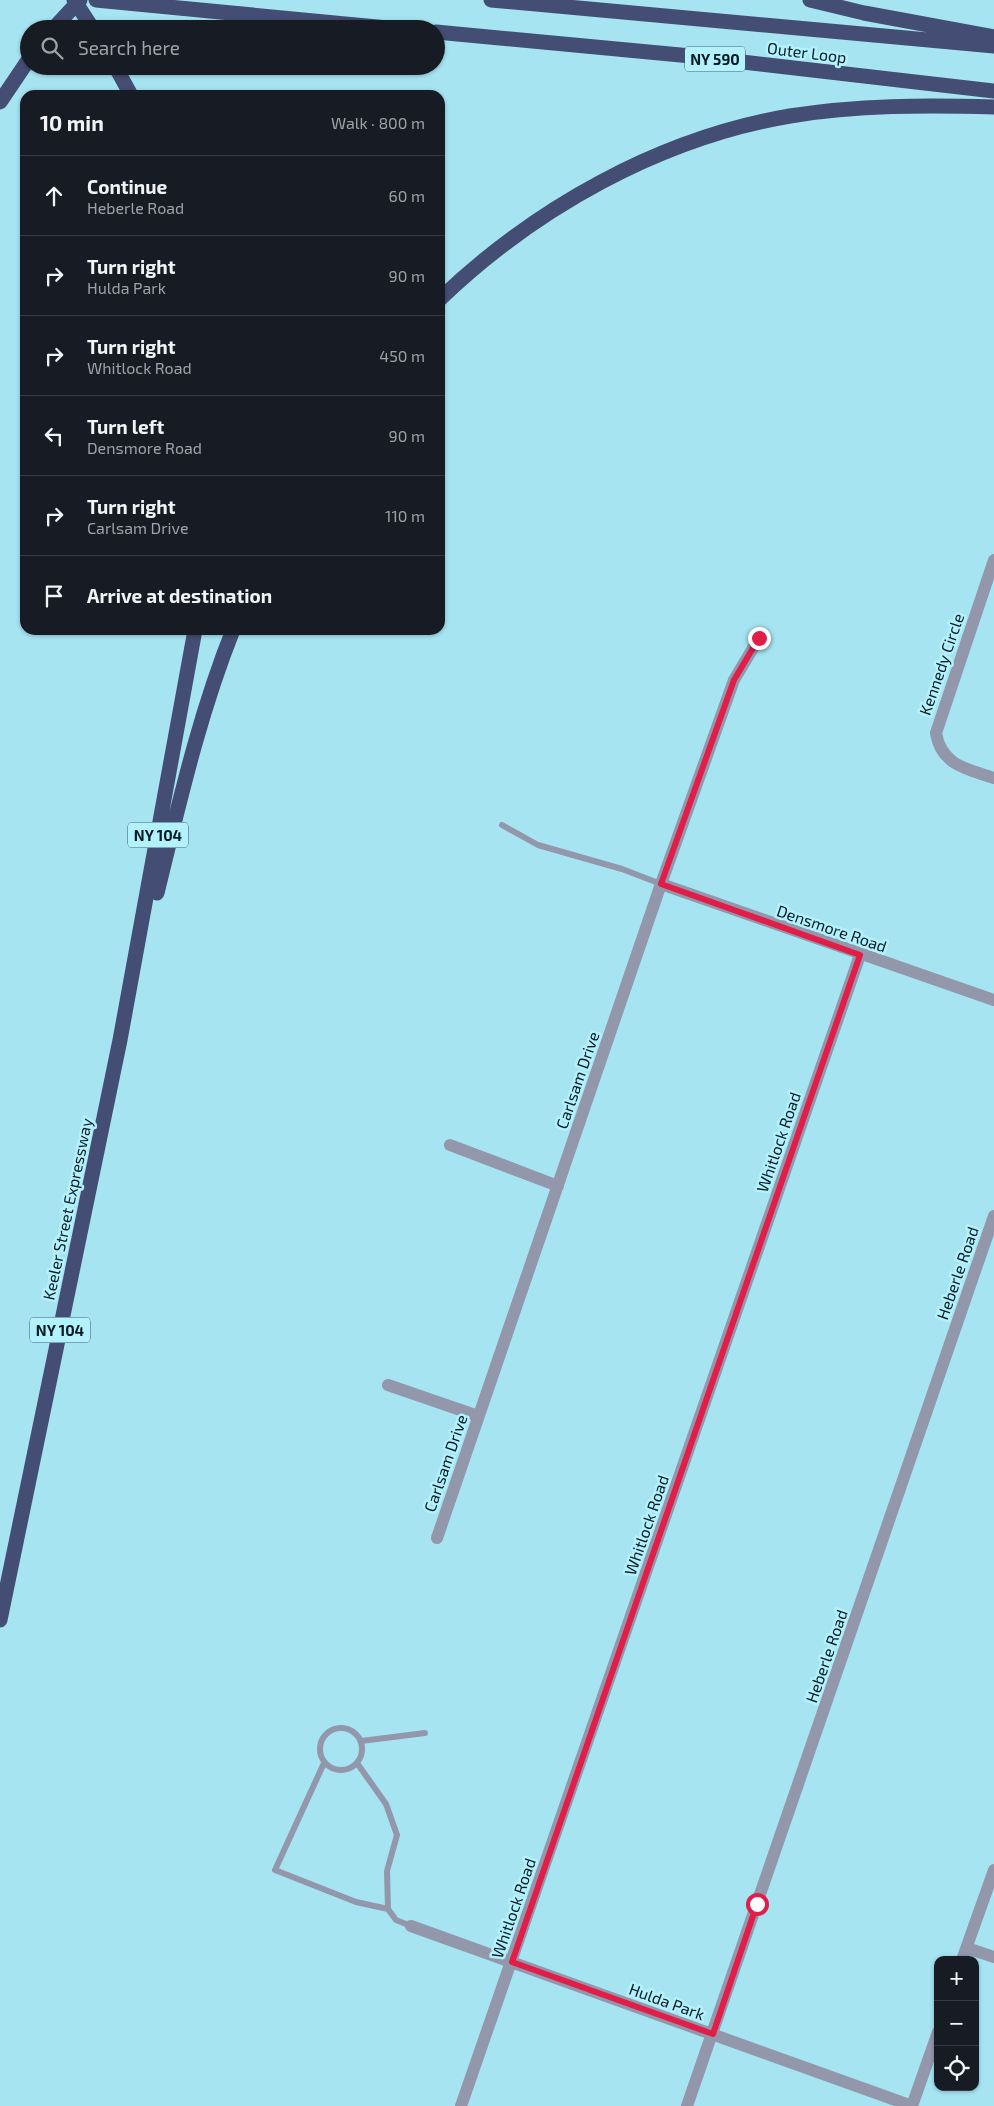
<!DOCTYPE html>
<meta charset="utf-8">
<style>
:root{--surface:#171b24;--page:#20242c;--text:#f1f3f6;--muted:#9ea1a6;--line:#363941}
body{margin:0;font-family:"Exo 2",sans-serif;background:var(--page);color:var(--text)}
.controls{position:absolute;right:15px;bottom:15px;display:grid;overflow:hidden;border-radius:10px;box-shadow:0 1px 4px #0004}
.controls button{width:45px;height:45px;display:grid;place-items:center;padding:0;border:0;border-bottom:1px solid var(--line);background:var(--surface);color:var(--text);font:25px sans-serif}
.stop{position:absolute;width:15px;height:15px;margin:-11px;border:4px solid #e11d48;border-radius:50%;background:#fff}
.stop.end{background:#e11d48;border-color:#fff;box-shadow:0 1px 5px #0008}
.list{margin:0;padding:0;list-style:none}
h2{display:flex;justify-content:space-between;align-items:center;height:65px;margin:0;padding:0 20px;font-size:21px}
h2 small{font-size:16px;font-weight:400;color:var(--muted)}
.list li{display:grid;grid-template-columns:32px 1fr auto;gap:15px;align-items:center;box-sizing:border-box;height:80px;padding:0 20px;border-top:1px solid var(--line)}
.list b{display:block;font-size:19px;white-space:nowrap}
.list p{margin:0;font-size:16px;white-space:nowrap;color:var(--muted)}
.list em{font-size:16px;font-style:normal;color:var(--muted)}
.icon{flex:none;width:28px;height:28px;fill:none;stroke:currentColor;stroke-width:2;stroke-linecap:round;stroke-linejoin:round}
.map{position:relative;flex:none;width:994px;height:2106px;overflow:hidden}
.search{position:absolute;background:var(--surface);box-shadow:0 1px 4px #0004;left:20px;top:20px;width:425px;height:55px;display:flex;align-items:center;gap:12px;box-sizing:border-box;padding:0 18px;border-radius:28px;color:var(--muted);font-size:19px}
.panel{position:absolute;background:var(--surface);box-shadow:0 1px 4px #0004;left:20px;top:90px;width:425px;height:545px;border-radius:15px}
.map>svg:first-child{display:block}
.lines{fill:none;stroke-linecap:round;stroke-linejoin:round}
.lane{stroke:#9297ab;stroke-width:6}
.street{stroke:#9297ab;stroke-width:12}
.highway{stroke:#444e74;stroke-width:15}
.route{stroke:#e11d48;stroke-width:6}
.labels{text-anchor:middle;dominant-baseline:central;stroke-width:5;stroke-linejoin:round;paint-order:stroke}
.shield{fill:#b3f1ff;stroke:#385c64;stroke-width:1}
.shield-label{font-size:15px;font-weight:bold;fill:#031c21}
.street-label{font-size:16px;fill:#031c21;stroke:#b3f1ff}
</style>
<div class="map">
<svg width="994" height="2106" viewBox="0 0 994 2106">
<rect width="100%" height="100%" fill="#a6e4f2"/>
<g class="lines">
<!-- lane -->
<path class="lane" d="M502 825 538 845 622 869 661 884
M320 1749a21 21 0 1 1 42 0a21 21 0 1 1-42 0Z
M361 1741 425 1733
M324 1763 275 1870 356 1902 388 1909 396 1920 411 1926
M357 1763 386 1804 397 1835 387 1871 388 1909"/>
<!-- street -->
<path class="street" d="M994 560 936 733C941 765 967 769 994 778
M661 884 994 1000
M450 1145 558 1186
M388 1385 478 1416
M437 1538 661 884 734 680 759 638
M411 1926 912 2106
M967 1948 994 1957
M962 1960 994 1870
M461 2106 860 955
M687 2106 994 1216
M912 2106 938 2032"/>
<!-- highway -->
<path class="highway" d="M74 0 93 29
M96 0 398 29
M491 0 994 46
M810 0 864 13 994 37
M53 29 80 0
M436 32 691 56 994 91
M115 66 131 95
M0 102 29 59
M440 299C535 208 660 138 790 116 858 105 925 105 994 107
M157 893C179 804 199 715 233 630
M0 1620 120 1040 195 630"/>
</g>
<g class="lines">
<!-- route -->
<path class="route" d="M757 1904 713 2034 512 1962 860 955 661 884 734 680 759 638"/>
</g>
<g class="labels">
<!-- shield labels -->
<g class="shield">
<rect x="685" y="46.5" width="60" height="25" rx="4"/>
<rect x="128" y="822.5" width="60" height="25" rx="4"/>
<rect x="30" y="1317.5" width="60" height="25" rx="4"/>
</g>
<g class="shield-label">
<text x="715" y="59">NY 590</text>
<text x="158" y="835">NY 104</text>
<text x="60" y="1330">NY 104</text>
</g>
<!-- street labels -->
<g class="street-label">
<text transform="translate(807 52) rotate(7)">Outer Loop</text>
<text transform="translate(941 664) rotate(-71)">Kennedy Circle</text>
<text transform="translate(832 928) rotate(19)">Densmore Road</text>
<text transform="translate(577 1080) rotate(-71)">Carlsam Drive</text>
<text transform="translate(778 1142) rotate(-71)">Whitlock Road</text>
<text transform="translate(67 1209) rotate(-78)">Keeler Street Expressway</text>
<text transform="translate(957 1273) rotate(-71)">Heberle Road</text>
<text transform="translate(445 1463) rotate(-71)">Carlsam Drive</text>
<text transform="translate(646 1525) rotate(-71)">Whitlock Road</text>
<text transform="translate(826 1656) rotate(-71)">Heberle Road</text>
<text transform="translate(513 1908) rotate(-71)">Whitlock Road</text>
<text transform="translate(667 2001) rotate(20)">Hulda Park</text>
</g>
</g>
</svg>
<div class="controls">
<button>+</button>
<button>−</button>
<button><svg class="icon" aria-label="locate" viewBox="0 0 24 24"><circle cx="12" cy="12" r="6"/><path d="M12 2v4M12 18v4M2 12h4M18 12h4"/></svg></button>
</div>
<div class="stop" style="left:757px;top:1904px"></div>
<div class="stop end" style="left:759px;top:638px"></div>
<div class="search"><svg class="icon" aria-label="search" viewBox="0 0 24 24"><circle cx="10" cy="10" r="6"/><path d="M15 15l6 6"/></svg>Search here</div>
<section class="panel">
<h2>10 min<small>Walk · 800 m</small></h2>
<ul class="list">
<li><svg class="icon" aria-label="ahead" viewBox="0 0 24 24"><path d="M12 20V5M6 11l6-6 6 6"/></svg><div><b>Continue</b><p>Heberle Road</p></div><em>60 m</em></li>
<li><svg class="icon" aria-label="right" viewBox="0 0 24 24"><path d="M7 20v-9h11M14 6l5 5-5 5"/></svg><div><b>Turn right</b><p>Hulda Park</p></div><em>90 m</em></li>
<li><svg class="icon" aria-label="right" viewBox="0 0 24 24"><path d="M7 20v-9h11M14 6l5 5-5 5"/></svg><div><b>Turn right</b><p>Whitlock Road</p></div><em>450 m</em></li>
<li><svg class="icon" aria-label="left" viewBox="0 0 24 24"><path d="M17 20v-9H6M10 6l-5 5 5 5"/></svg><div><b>Turn left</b><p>Densmore Road</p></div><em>90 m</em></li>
<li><svg class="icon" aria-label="right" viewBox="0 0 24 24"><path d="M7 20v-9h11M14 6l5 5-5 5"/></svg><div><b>Turn right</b><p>Carlsam Drive</p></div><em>110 m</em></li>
<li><svg class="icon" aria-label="arrive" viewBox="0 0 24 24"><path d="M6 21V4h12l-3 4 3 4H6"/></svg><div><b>Arrive at destination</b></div></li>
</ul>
</section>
</div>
